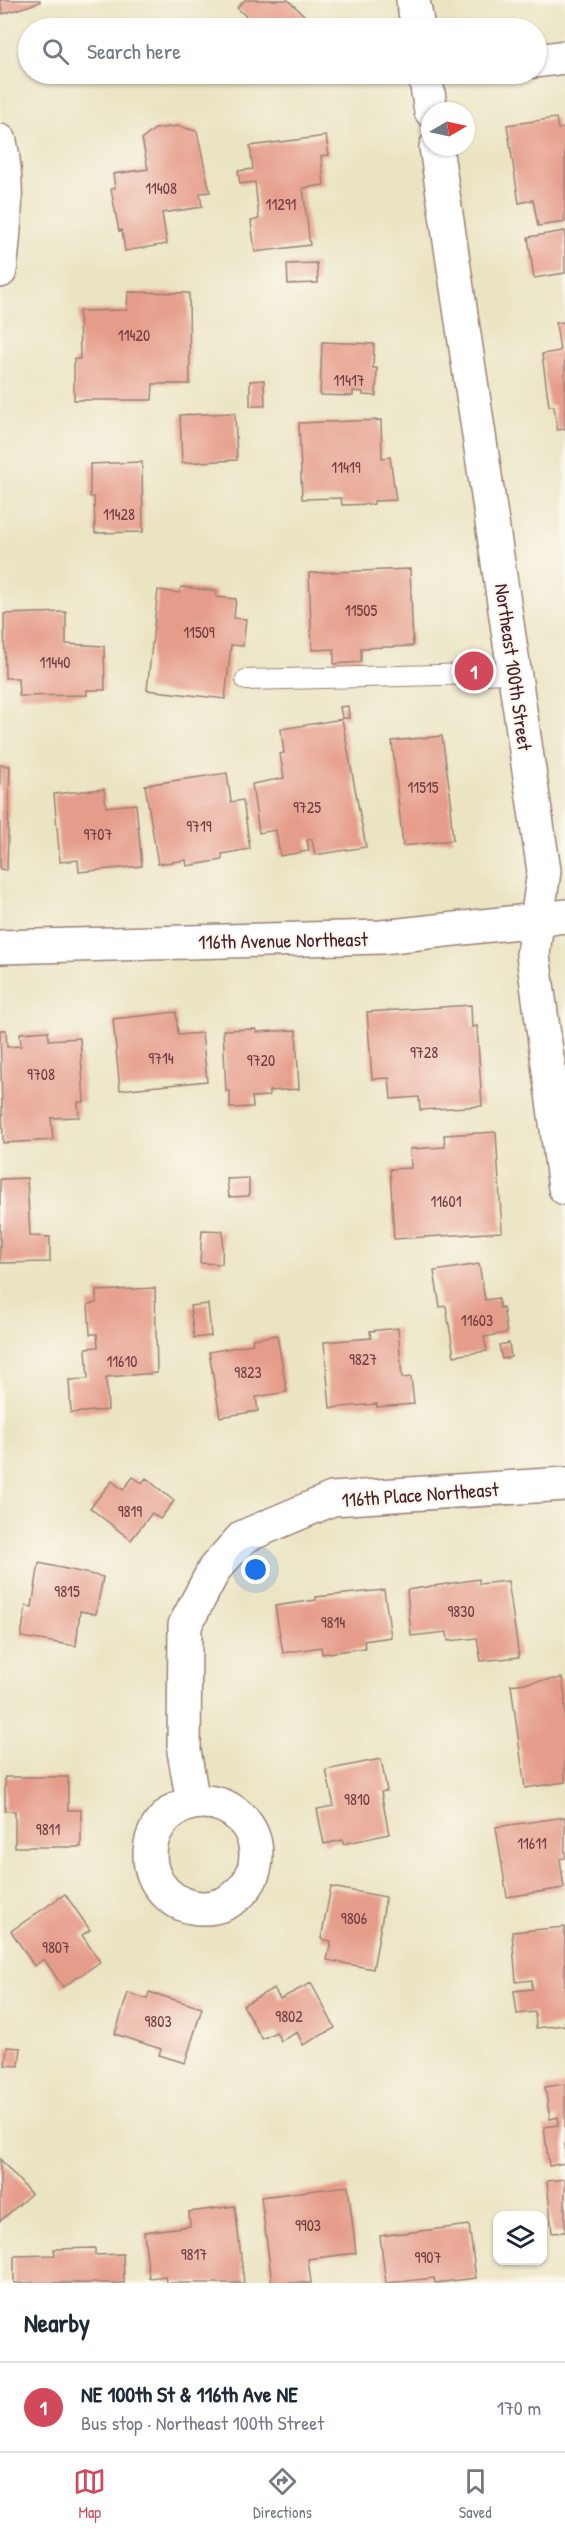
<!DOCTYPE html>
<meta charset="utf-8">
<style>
:root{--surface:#fff;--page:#f6f6f7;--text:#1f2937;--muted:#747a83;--line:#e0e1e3;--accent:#d1495b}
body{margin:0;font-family:"Patrick Hand",sans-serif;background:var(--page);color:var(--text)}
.controls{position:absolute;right:18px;bottom:18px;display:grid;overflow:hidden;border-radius:12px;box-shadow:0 2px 4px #0004}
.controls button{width:54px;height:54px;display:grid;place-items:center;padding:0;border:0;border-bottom:2px solid var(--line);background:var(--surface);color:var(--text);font:30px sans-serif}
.compass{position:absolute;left:421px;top:102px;width:54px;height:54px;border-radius:50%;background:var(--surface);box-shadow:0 2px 4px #0004;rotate:81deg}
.you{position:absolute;left:256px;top:1570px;width:21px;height:21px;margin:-15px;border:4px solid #fff;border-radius:50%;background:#1a73e8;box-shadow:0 0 0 9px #1a73e833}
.badge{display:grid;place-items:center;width:39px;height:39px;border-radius:50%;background:var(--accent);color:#fff;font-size:20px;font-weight:700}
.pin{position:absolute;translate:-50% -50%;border:3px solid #fff;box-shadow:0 2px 6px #0006}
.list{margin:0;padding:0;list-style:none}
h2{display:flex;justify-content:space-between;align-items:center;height:78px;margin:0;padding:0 24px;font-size:26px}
h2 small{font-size:20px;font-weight:400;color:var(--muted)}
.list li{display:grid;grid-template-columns:39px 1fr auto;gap:18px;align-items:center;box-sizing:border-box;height:90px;padding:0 24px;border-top:2px solid var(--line)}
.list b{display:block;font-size:22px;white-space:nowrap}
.list p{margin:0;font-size:20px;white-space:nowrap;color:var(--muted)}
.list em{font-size:20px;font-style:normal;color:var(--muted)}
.icon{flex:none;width:33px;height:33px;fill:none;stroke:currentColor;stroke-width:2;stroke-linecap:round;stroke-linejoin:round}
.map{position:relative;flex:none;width:565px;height:2283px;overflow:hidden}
.search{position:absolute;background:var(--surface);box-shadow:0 2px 4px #0004;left:18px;right:18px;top:18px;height:66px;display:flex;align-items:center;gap:15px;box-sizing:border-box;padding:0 21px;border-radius:33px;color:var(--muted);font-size:22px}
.sheet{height:168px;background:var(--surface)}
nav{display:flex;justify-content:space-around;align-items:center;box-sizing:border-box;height:84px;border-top:2px solid var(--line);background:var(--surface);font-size:16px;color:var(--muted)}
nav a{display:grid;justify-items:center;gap:3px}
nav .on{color:var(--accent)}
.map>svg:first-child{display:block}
.building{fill:#e69c8a}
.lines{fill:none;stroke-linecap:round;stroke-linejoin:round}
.service-casing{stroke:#9a8277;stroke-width:22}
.minor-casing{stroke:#9a8277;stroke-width:36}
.tertiary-casing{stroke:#9a8277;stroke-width:36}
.service{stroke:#fff;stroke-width:20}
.minor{stroke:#fff;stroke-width:33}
.tertiary{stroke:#fff;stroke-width:33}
.labels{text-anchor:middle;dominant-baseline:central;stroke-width:4.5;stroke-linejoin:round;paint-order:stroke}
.number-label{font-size:16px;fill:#713e43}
.street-label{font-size:20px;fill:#4a1f2b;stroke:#fbf7ec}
</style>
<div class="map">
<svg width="565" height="2283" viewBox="0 0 565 2283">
<rect width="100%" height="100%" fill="#fbf7ec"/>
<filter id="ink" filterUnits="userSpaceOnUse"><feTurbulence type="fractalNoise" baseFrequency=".0167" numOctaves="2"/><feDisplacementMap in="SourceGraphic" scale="12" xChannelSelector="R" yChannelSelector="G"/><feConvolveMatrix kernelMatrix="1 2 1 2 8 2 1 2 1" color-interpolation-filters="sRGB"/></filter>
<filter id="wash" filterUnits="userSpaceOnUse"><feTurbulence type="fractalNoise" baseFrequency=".008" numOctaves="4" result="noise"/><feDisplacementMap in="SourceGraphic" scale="24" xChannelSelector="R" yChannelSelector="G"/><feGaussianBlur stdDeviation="1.35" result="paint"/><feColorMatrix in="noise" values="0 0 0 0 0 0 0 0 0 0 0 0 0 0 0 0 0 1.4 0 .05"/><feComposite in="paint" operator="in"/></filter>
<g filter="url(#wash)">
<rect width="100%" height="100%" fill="#ebe4c3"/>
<g id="blocks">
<!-- building -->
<path class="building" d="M0 0H40V2L3 14Z
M245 0H288L306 17 294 28H259L237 8Z
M556 118 558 129 565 128V222L538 226 533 200 519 203 507 125Z
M178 126 197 131 210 192 200 193 202 207 162 213 167 244 125 251 122 230 119 231 111 189 115 188 113 174 148 169 142 139 155 129Z
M326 136 329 155 321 156 324 185 303 188 310 245 255 252 251 221 259 219 255 182 240 184 238 171 253 169 250 146Z
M565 231V273L534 278 528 237Z
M317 263 318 283 288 284 287 264Z
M128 292 189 293 190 384H153L152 400H74V359H80L79 311 127 310Z
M565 322V429L557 430 554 406H549L542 354 560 351 556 323Z
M322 342 374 344 373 368H377L376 396 363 395V392L353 391V396L320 395Z
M264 380 265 406H250V381Z
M235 413 237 460 182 463 180 415Z
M381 420 382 458 390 457 396 500 374 501V504L342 505 341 498 302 499 299 423Z
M142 462 143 532 95 533 94 497H90V464Z
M410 569 413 646 361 648V662L334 664V649L312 650 309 573Z
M181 587 217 591 216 597 236 599 234 618 246 619 243 646 231 645 225 699 147 690 158 590 180 593Z
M66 612V644L104 646 105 690H87V695L19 696 18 678H5L4 614Z
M348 706 349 718H342L340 707Z
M342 719 366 847 315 855 312 839 307 840 309 851 280 856 276 830 259 833 252 784 284 778 280 754 284 753 281 729Z
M442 736 452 807H450L453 840 403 846 392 741Z
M0 765 10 766 7 870 0 869Z
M227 773 231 802 243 800 250 849 222 854V860L187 866 186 860 158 864 145 785Z
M104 789 106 807 136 804 142 866 79 872 78 860 60 862 54 794Z
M471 1005 472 1027 477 1026 482 1106 420 1110 419 1097 391 1099 389 1078 372 1079 367 1012Z
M176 1012 178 1035 202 1033 207 1081 120 1090 113 1019Z
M256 1029V1032L296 1030 299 1089 269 1091V1096L252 1097 253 1107 230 1108V1091H226L223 1030Z
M0 1030H6L7 1047 21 1046 20 1033 48 1031 49 1040 80 1038 84 1102H78L79 1117 51 1118 53 1140 3 1143Z
M496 1132 502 1232 394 1239 390 1169 411 1168 410 1149 445 1147 444 1135Z
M27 1178 30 1236 50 1237V1262L0 1263V1179Z
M249 1178V1196L229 1197 227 1179Z
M202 1230 223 1231 222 1264 200 1263Z
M479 1264 485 1300 498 1298 500 1308 503 1307 507 1333 484 1337 487 1351 454 1356 446 1306 440 1307 434 1271Z
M155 1288 157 1373 106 1377 108 1410 71 1413 69 1380 88 1379 86 1348 98 1347 97 1334H90L88 1304 96 1303V1291Z
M208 1304 211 1336 194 1338 190 1306Z
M398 1328 402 1378 411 1377 414 1404 377 1407V1404L330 1408 324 1342 371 1338 370 1331Z
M277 1335 287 1392 256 1397 258 1411 220 1417 209 1352 253 1344 252 1339Z
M509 1343 511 1357 502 1359 499 1345Z
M133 1477 142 1483 146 1478 174 1501 160 1519 152 1513 131 1540 90 1508 112 1481 123 1490Z
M39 1563 103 1577 96 1614 80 1611 76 1646 21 1637 26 1606 32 1607Z
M479 1579V1584L508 1581 519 1657 481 1661 477 1638 448 1641 447 1632 411 1636 407 1590Z
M384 1590 391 1637 364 1641 365 1648 322 1654 321 1647 283 1653 275 1606 316 1600V1597Z
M562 1678 565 1696V1782L525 1788 511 1685Z
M381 1759 387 1791 381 1792 389 1834 343 1844V1840L324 1844 317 1809 334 1806 326 1770Z
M5 1777H68V1810H81V1847H15V1811H5Z
M565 1817V1858L560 1859 564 1888 507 1897 496 1827Z
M331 1887 386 1897 373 1969 327 1960 331 1941 321 1939Z
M65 1894 90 1930 82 1935 100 1962 63 1987 44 1959 34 1966 11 1931Z
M565 1927V2025L536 2028 535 2012 517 2014 514 1991 532 1989V1980L516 1982 512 1932Z
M311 1983 335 2028 303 2045 297 2032 281 2041 276 2032 262 2039 243 2005 274 1988 280 1999Z
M149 1992 202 2008 185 2063 159 2055 161 2049 115 2034 128 1993 147 1999Z
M7 2047 21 2048 19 2066 5 2065Z
M565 2084V2163L549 2166 544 2127 558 2125V2117L550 2119 545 2087Z
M0 2159 31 2194 0 2221Z
M565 2179V2232L552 2233 547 2181Z
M348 2186 356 2253 308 2259 311 2283H272L261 2197Z
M235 2206 244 2283H166L165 2276 149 2278 144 2232 190 2226 189 2212Z
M469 2225 476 2278 435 2283 434 2278 386 2283 380 2236Z
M95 2248V2255L123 2254 124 2283H14V2256L55 2255 54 2249Z"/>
</g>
</g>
<g filter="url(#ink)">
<use href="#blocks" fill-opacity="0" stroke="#9a8277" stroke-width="1.5"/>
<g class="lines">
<defs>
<path id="service" d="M246 680 515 673"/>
<path id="minor" d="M536 61 565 57
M0 141C9 185 5 227 0 271
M565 916 537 920 533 955 565 1188
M150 1855a53 53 0 1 1 106 0a53 53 0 1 1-106 0Z
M193 1802 184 1751 185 1625 215 1568 243 1537 332 1499 565 1484"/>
<path id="tertiary" d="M413 0 418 28
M425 74 431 111
M0 947 382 937 537 920 544 871 436 147"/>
</defs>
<!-- service casing -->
<use href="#service" class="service-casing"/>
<!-- minor casing -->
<use href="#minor" class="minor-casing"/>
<!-- tertiary casing -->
<use href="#tertiary" class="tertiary-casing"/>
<!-- service -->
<use href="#service" class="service"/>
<!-- minor -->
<use href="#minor" class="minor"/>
<!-- tertiary -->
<use href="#tertiary" class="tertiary"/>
</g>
</g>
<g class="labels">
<!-- number labels -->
<g class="number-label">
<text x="161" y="188">11408</text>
<text x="281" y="204">11291</text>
<text x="134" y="335">11420</text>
<text x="349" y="380">11417</text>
<text x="346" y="467">11419</text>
<text x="119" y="514">11428</text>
<text x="361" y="610">11505</text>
<text x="199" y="632">11509</text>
<text x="55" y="662">11440</text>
<text x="423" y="787">11515</text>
<text x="307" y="807">9725</text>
<text x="199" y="826">9719</text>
<text x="98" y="834">9707</text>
<text x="424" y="1052">9728</text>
<text x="161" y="1058">9714</text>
<text x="261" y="1060">9720</text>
<text x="41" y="1074">9708</text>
<text x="446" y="1201">11601</text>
<text x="477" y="1320">11603</text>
<text x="363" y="1359">9827</text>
<text x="122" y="1361">11610</text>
<text x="248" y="1372">9823</text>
<text x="130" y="1511">9819</text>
<text x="67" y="1591">9815</text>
<text x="461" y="1611">9830</text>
<text x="333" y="1622">9814</text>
<text x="357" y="1799">9810</text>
<text x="48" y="1829">9811</text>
<text x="532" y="1843">11611</text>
<text x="354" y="1918">9806</text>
<text x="56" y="1947">9807</text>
<text x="289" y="2016">9802</text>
<text x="158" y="2021">9803</text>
<text x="308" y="2225">9903</text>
<text x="194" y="2254">9817</text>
<text x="428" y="2257">9907</text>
</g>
<!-- street labels -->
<g class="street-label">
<text transform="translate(514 667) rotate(82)">Northeast 100th Street</text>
<text transform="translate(283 940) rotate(-1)">116th Avenue Northeast</text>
<text transform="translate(420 1494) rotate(-4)">116th Place Northeast</text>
</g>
</g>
</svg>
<div class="controls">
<button><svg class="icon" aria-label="layers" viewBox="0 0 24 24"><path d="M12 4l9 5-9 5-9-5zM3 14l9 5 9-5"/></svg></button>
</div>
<svg class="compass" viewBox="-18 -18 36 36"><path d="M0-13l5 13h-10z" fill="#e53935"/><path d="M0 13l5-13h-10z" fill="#747a83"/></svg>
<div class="you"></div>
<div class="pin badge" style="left:474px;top:671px">1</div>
<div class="search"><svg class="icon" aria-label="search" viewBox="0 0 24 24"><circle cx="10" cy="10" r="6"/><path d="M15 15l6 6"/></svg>Search here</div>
</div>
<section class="sheet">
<h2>Nearby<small></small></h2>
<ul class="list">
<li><span class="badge">1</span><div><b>NE 100th St &amp; 116th Ave NE</b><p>Bus stop · Northeast 100th Street</p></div><em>170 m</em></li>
</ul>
</section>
<nav>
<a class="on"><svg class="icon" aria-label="map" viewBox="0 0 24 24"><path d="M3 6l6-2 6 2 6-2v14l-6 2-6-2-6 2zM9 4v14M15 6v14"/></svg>Map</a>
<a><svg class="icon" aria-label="directions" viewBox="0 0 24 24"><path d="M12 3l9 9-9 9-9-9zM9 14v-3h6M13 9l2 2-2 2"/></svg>Directions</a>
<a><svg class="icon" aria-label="saved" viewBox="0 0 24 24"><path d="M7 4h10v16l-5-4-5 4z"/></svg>Saved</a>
</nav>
